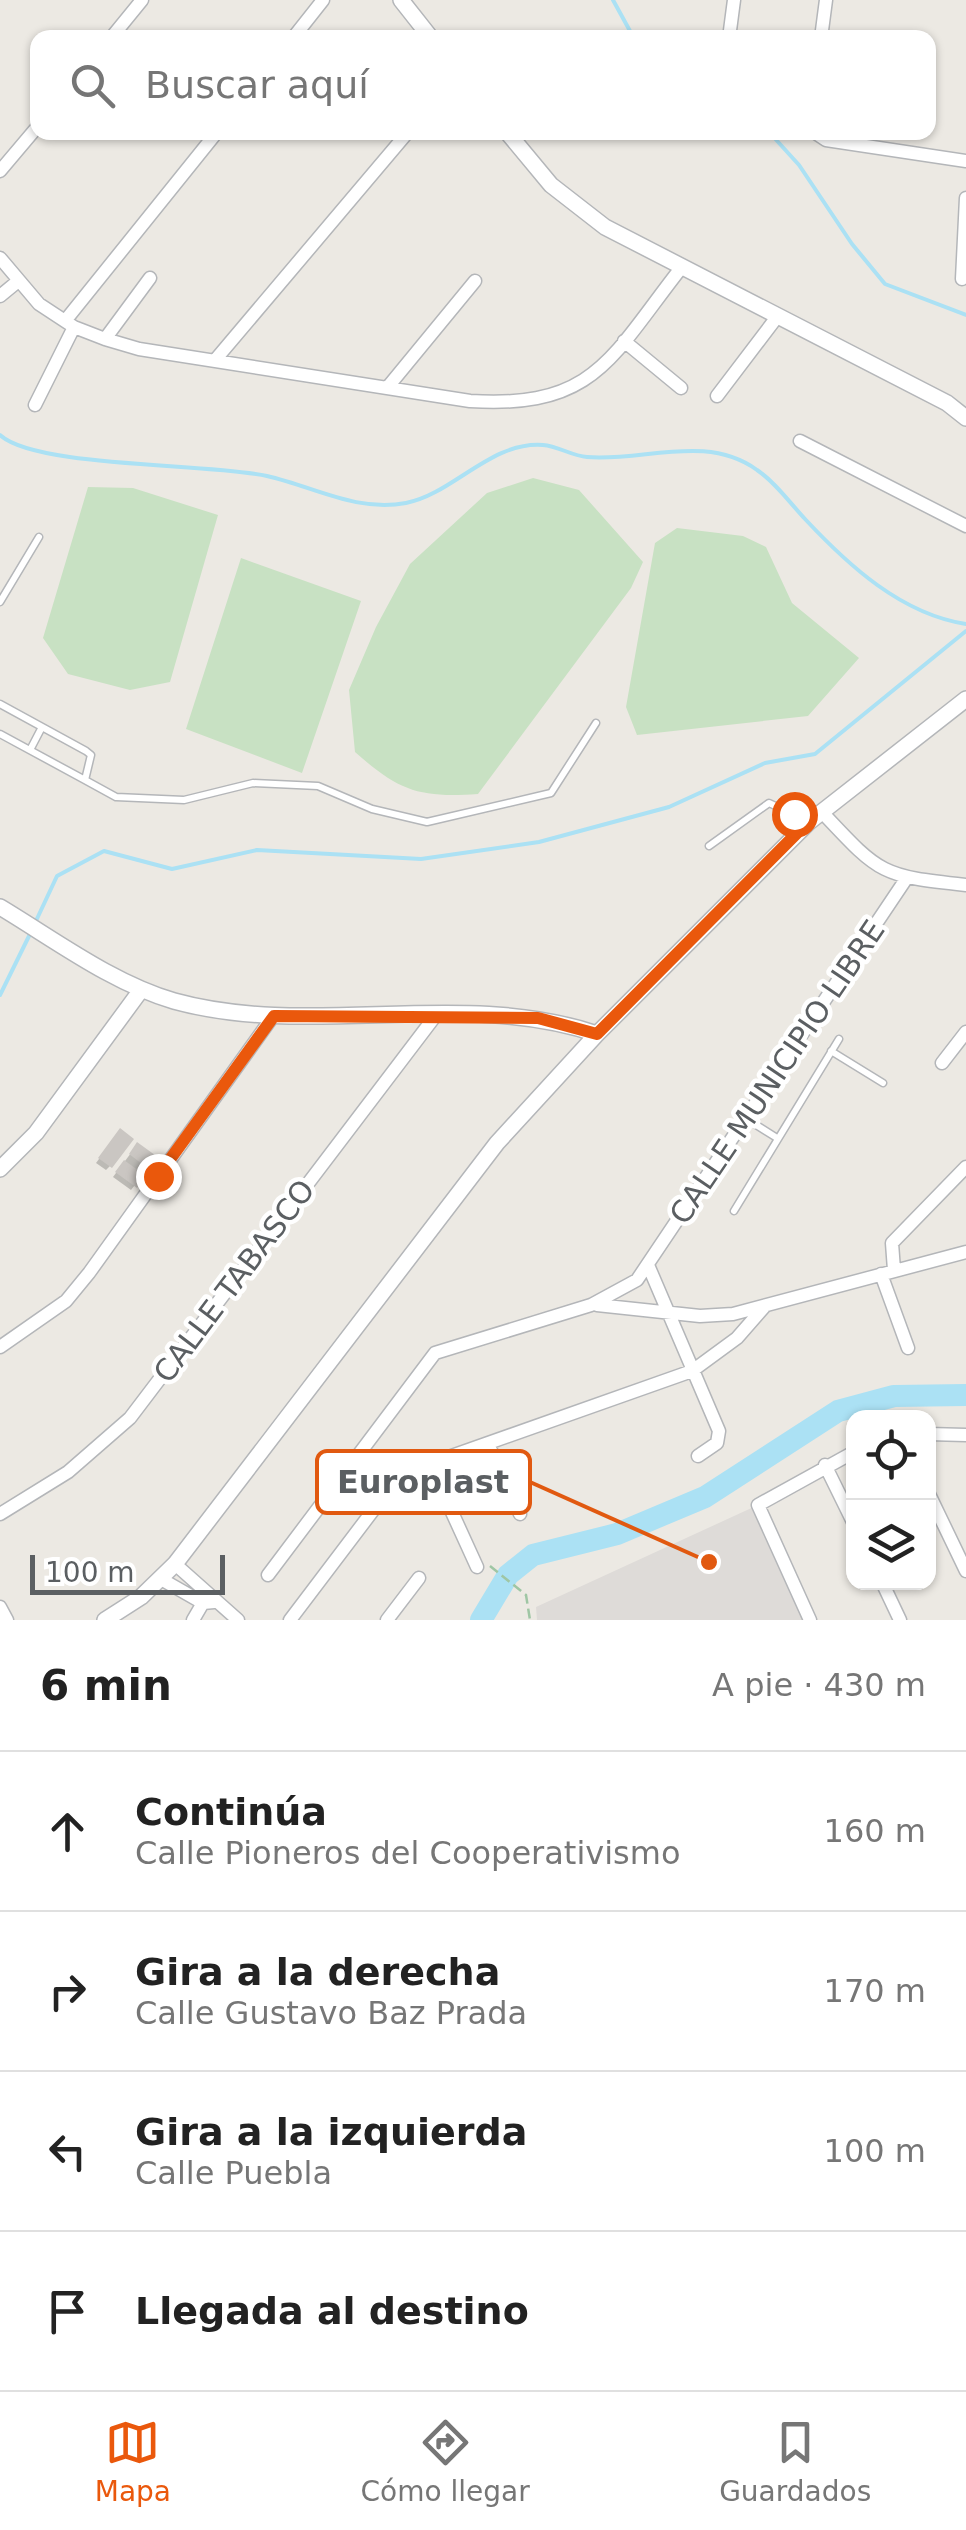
<!DOCTYPE html>
<html lang="es">
<meta charset="utf-8">
<style>
:root{--surface:#fff;--page:#f2f2f2;--text:#222;--muted:#767676;--line:#e0e0e0;--accent:#ea580c}
body{margin:0;font-family:"DejaVu Sans",sans-serif;background:var(--page);color:var(--text)}
.controls{position:absolute;right:30px;bottom:30px;display:grid;overflow:hidden;border-radius:20px;box-shadow:0 2px 8px #0004}
.controls button{width:90px;height:90px;display:grid;place-items:center;padding:0;border:0;border-bottom:2px solid var(--line);background:var(--surface);color:var(--text);font:50px sans-serif}
.scale{position:absolute;left:30px;bottom:25px;width:195px;box-sizing:border-box;padding-left:10px;border:5px solid #5b5f62;border-top:0;font-size:28px;line-height:35px;white-space:nowrap;color:#5b5f62;-webkit-text-stroke:8px #fff;paint-order:stroke}
.stop{position:absolute;width:30px;height:30px;margin:-22px;border:8px solid #ea580c;border-radius:50%;background:#fff}
.stop.end{background:#ea580c;border-color:#fff;box-shadow:0 2px 10px #0008}
.list{margin:0;padding:0;list-style:none}
h2{display:flex;justify-content:space-between;align-items:center;height:130px;margin:0;padding:0 40px;font-size:42px}
h2 small{font-size:32px;font-weight:400;color:var(--muted)}
.list li{display:grid;grid-template-columns:65px 1fr auto;gap:30px;align-items:center;box-sizing:border-box;height:160px;padding:0 40px;border-top:2px solid var(--line)}
.list b{display:block;font-size:38px;white-space:nowrap}
.list p{margin:0;font-size:32px;white-space:nowrap;color:var(--muted)}
.list em{font-size:32px;font-style:normal;color:var(--muted)}
.icon{flex:none;width:55px;height:55px;fill:none;stroke:currentColor;stroke-width:2;stroke-linecap:round;stroke-linejoin:round}
.map{position:relative;flex:none;width:966px;height:1620px;overflow:hidden}
.search{position:absolute;background:var(--surface);box-shadow:0 2px 8px #0004;left:30px;right:30px;top:30px;height:110px;display:flex;align-items:center;gap:25px;box-sizing:border-box;padding:0 35px;border-radius:20px;color:var(--muted);font-size:38px}
.sheet{height:770px;background:var(--surface)}
nav{display:flex;justify-content:space-around;align-items:center;box-sizing:border-box;height:140px;border-top:2px solid var(--line);background:var(--surface);font-size:28px;color:var(--muted)}
nav a{display:grid;justify-items:center;gap:5px}
nav .on{color:var(--accent)}
.map>svg:first-child{display:block}
.industrial{fill:#dedbd8}
.green{fill:#c8e1c3}
.shadow{fill:#0003}
.lines{fill:none;stroke-linecap:round;stroke-linejoin:round}
.stream{stroke:#abe1f4;stroke-width:4}
.river{stroke:#abe1f4;stroke-width:22}
.building{fill:#cac6c2}
.service-casing{stroke:#b4b6b9;stroke-width:9}
.minor-casing{stroke:#b4b6b9;stroke-width:15}
.tertiary-casing{stroke:#b4b6b9;stroke-width:18}
.path{stroke:#9fc6a4;stroke-width:2.5;stroke-dasharray:10 5;stroke-linecap:butt}
.service{stroke:#fff;stroke-width:6}
.minor{stroke:#fff;stroke-width:12}
.tertiary{stroke:#fff;stroke-width:15}
.route{stroke:#ea580c;stroke-width:12}
.labels{text-anchor:middle;dominant-baseline:central;stroke-width:9;stroke-linejoin:round;paint-order:stroke}
.street-label{font-size:30px;fill:#5b5f62;stroke:#fff}
.leader{fill:none;stroke:#e15910;stroke-width:4}
.callout-dot{fill:#e15910;stroke:#fff;stroke-width:4}
.callout{fill:#fff;stroke:#e15910;stroke-width:4}
.callout-label{font-size:32px;text-anchor:middle;font-weight:bold;fill:#5b5f62}
</style>
<div class="map">
<svg width="966" height="1620" viewBox="0 0 966 1620">
<rect width="100%" height="100%" fill="#ece9e3"/>
<!-- industrial -->
<path class="industrial" d="M758 1505 810 1620H537L536 1607Z"/>
<!-- green -->
<path class="green" d="M533 478 579 490 643 562 631 588 478 794C419 798 399 791 355 752L349 690 376 627 410 564 487 493Z
M88 487 133 488 218 515 170 682 130 690 68 674 43 638Z
M677 528 743 536 766 547 792 603 859 658 808 716 637 735 626 707 655 543Z
M241 558 361 601 302 773 186 729Z"/>
<!-- shadow -->
<path class="shadow" d="M117 1135 110 1166 106 1170 96 1163Z
M134 1149 148 1168 131 1190 113 1177Z"/>
<g class="lines">
<!-- stream -->
<path class="stream" d="M613 0 630 31 639 38
M769 132 799 165 852 244 885 284 966 315
M0 435C36 468 211 463 267 476 315 487 355 512 406 503 453 494 491 441 543 445 558 446 572 456 587 457 643 462 706 433 757 470 775 482 790 503 805 519 848 565 901 614 966 624
M35 923 57 876 104 851 172 869 257 850 421 859 539 842 669 807 765 763 815 754 966 631
M0 995 31 932"/>
<!-- river -->
<path class="river" d="M481 1620 508 1575 533 1555 617 1534 705 1497 838 1411 894 1396 966 1395"/>
</g>
<!-- building -->
<path class="building" d="M120 1128 134 1139 112 1168 98 1158Z
M137 1142 159 1158 150 1170 129 1154Z
M124 1160 146 1176 137 1188 115 1172Z"/>
<g class="lines">
<defs>
<path id="service" d="M0 602 39 537
M0 704 86 751 91 755 85 780 0 734
M30 750 42 727
M85 780 116 797 184 800 253 783 318 786 372 809 427 822 551 793 596 723
M709 846 769 803 808 821
M831 1051 883 1083
M745 1118 777 1138
M734 1211 839 1039"/>
<path id="minor" d="M111 38 142 0
M293 38 323 0
M729 38 734 0
M821 38 826 0
M814 132 826 140 966 161
M0 171 38 126
M0 258 39 304 74 327 105 339 139 349 470 401C595 409 611 357 681 268
M962 279 966 198
M0 296 17 282
M65 321 217 132
M105 339 150 278
M624 341 681 388
M216 359 408 132
M387 388 475 281
M717 396 777 317
M35 405 74 327
M800 441 966 526
M821 811C880 874 880 876 966 885
M942 1063 966 1032
M648 1265 719 1431 717 1443 698 1456
M894 1270 892 1243 966 1167
M881 1274 908 1348
M597 1305 700 1316 733 1314 966 1252
M0 1347 66 1301 89 1273 274 1015
M928 1434 966 1435
M488 1444 520 1514
M430 1464 477 1567
M825 1465 854 1524
M409 1471 692 1371 737 1338 765 1306
M928 1492 966 1571
M0 1514 68 1472 130 1418 436 1015
M175 1564 238 1620
M268 1575 435 1353 591 1305 637 1280 906 879
M161 1579 203 1603 214 1602
M882 1582 900 1620
M0 1607 7 1620
M193 1620 207 1596
M290 1620 387 1492
M387 1620 419 1578
M810 1620 758 1505 854 1452"/>
<path id="tertiary" d="M401 0 431 38
M507 132 551 185 605 227 947 403 966 418
M0 907C55 940 112 983 174 1001 311 1039 462 988 597 1034
M0 1169 36 1133 141 990
M105 1620 141 1597 175 1564 497 1143 597 1034 809 822 966 699"/>
</defs>
<!-- service casing -->
<use href="#service" class="service-casing"/>
<!-- minor casing -->
<use href="#minor" class="minor-casing"/>
<!-- tertiary casing -->
<use href="#tertiary" class="tertiary-casing"/>
<!-- path -->
<path class="path" d="M490 1566 526 1595 530 1620"/>
<!-- service -->
<use href="#service" class="service"/>
<!-- minor -->
<use href="#minor" class="minor"/>
<!-- tertiary -->
<use href="#tertiary" class="tertiary"/>
</g>
<g class="lines">
<!-- route -->
<path class="route" d="M158 1176 274 1016 538 1018 597 1034 808 822 794 814"/>
</g>
<g class="labels">
<!-- street labels -->
<g class="street-label">
<text transform="translate(777 1072) rotate(-56)">CALLE MUNICIPIO LIBRE</text>
<text transform="translate(234 1281) rotate(-53)">CALLE TABASCO</text>
</g>
</g>
<!-- callouts -->
<path class="leader" d="M709 1562L530 1482"/>
<circle class="callout-dot" cx="709" cy="1562" r="10"/>
<rect class="callout" x="317" y="1451" width="213" height="62" rx="10"/>
<g class="callout-label">
<text x="423" y="1493">Europlast</text>
</g>
</svg>
<div class="controls">
<button><svg class="icon" aria-label="locate" viewBox="0 0 24 24"><circle cx="12" cy="12" r="6"/><path d="M12 2v4M12 18v4M2 12h4M18 12h4"/></svg></button>
<button><svg class="icon" aria-label="layers" viewBox="0 0 24 24"><path d="M12 4l9 5-9 5-9-5zM3 14l9 5 9-5"/></svg></button>
</div>
<div class="scale">100 m</div>
<div class="stop" style="left:794px;top:814px"></div>
<div class="stop end" style="left:158px;top:1176px"></div>
<div class="search"><svg class="icon" aria-label="search" viewBox="0 0 24 24"><circle cx="10" cy="10" r="6"/><path d="M15 15l6 6"/></svg>Buscar aquí</div>
</div>
<section class="sheet">
<h2>6 min<small>A pie · 430 m</small></h2>
<ul class="list">
<li><svg class="icon" aria-label="ahead" viewBox="0 0 24 24"><path d="M12 20V5M6 11l6-6 6 6"/></svg><div><b>Continúa</b><p>Calle Pioneros del Cooperativismo</p></div><em>160 m</em></li>
<li><svg class="icon" aria-label="right" viewBox="0 0 24 24"><path d="M7 20v-9h11M14 6l5 5-5 5"/></svg><div><b>Gira a la derecha</b><p>Calle Gustavo Baz Prada</p></div><em>170 m</em></li>
<li><svg class="icon" aria-label="left" viewBox="0 0 24 24"><path d="M17 20v-9H6M10 6l-5 5 5 5"/></svg><div><b>Gira a la izquierda</b><p>Calle Puebla</p></div><em>100 m</em></li>
<li><svg class="icon" aria-label="arrive" viewBox="0 0 24 24"><path d="M6 21V4h12l-3 4 3 4H6"/></svg><div><b>Llegada al destino</b></div></li>
</ul>
</section>
<nav>
<a class="on"><svg class="icon" aria-label="map" viewBox="0 0 24 24"><path d="M3 6l6-2 6 2 6-2v14l-6 2-6-2-6 2zM9 4v14M15 6v14"/></svg>Mapa</a>
<a><svg class="icon" aria-label="directions" viewBox="0 0 24 24"><path d="M12 3l9 9-9 9-9-9zM9 14v-3h6M13 9l2 2-2 2"/></svg>Cómo llegar</a>
<a><svg class="icon" aria-label="saved" viewBox="0 0 24 24"><path d="M7 4h10v16l-5-4-5 4z"/></svg>Guardados</a>
</nav>
